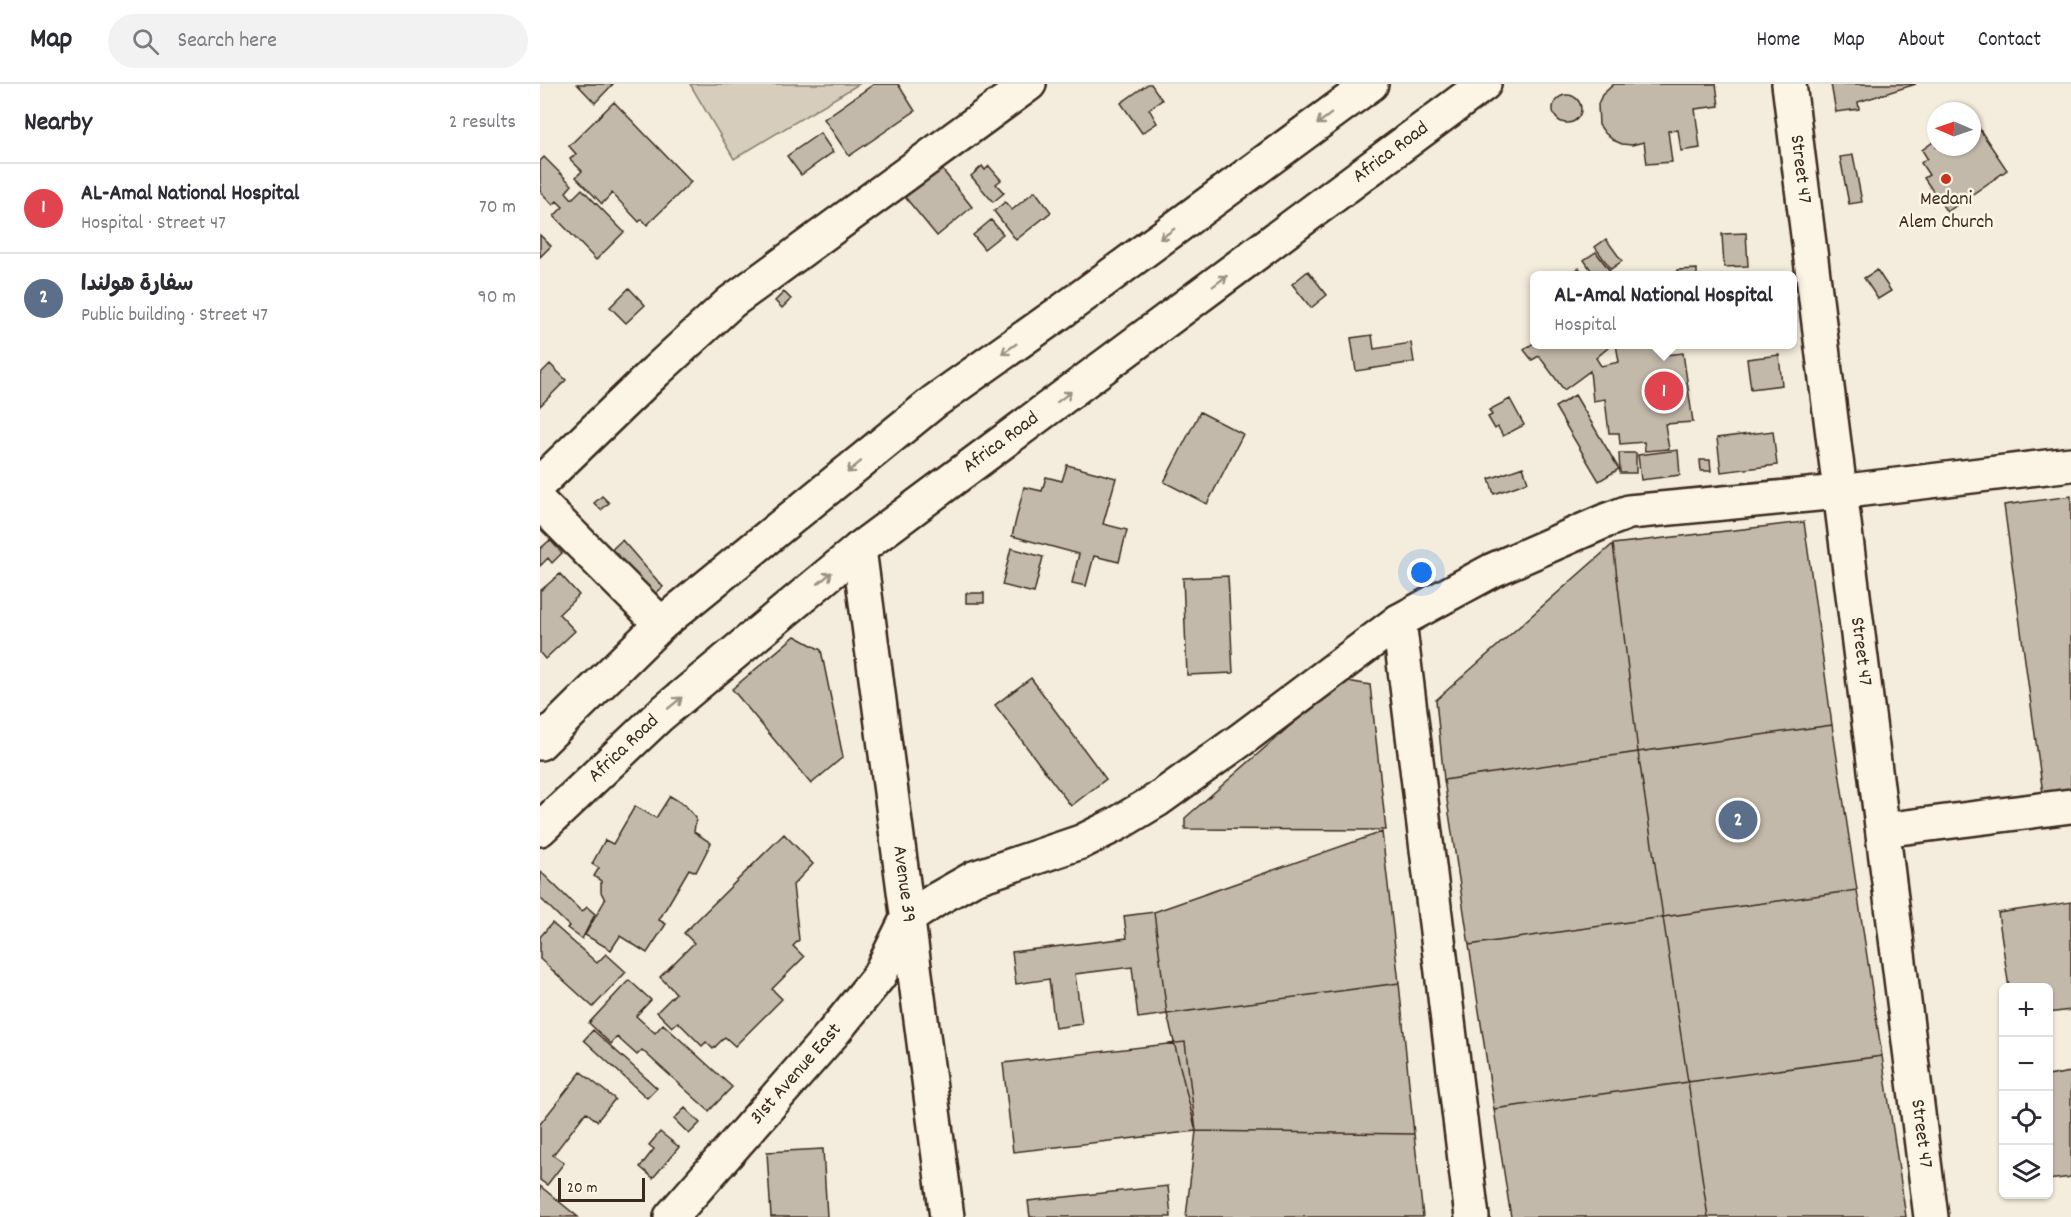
<!DOCTYPE html>
<meta charset="utf-8">
<style>
:root{--surface:#fff;--page:#f2f2f3;--text:#2b2b33;--muted:#7c7c81;--line:#e1e1e2;--accent:#111827}
body{margin:0;font-family:Dekko,"Playpen Sans Arabic",sans-serif;background:var(--page);color:var(--text)}
.controls{position:absolute;right:18px;bottom:18px;display:grid;overflow:hidden;border-radius:9px;box-shadow:0 2px 4px #0004}
.controls button{width:54px;height:54px;display:grid;place-items:center;padding:0;border:0;border-bottom:2px solid var(--line);background:var(--surface);color:var(--text);font:30px sans-serif}
.compass{position:absolute;left:1387px;top:18px;width:54px;height:54px;border-radius:50%;background:var(--surface);box-shadow:0 2px 4px #0004;rotate:272deg}
.scale{position:absolute;left:18px;bottom:15px;width:87px;box-sizing:border-box;padding-left:6px;border:3px solid #3b2a1e;border-top:0;font-size:16px;line-height:21px;white-space:nowrap;color:#3b2a1e;-webkit-text-stroke:4px #fcf5e5;paint-order:stroke}
.you{position:absolute;left:882px;top:489px;width:21px;height:21px;margin:-15px;border:4px solid #fff;border-radius:50%;background:#1a73e8;box-shadow:0 0 0 9px #1a73e833}
.badge{display:grid;place-items:center;width:39px;height:39px;border-radius:50%;background:var(--accent);color:#fff;font-size:20px;font-weight:700}
.pin{position:absolute;translate:-50% -50%;border:3px solid #fff;box-shadow:0 2px 6px #0006}
.popup{position:absolute;left:990px;top:187px;width:267px;height:78px;box-sizing:border-box;display:grid;place-content:center;border-radius:9px;background:var(--surface);filter:drop-shadow(0 2px 4px #0005);font-size:20px;white-space:nowrap;color:var(--muted)}
.popup b{font-size:22px;color:var(--text)}
.popup::after{content:'';position:absolute;left:50%;top:100%;margin-left:-12px;border:12px solid transparent;border-top-color:var(--surface)}
.list{margin:0;padding:0;list-style:none}
h2{display:flex;justify-content:space-between;align-items:center;height:78px;margin:0;padding:0 24px;font-size:26px}
h2 small{font-size:20px;font-weight:400;color:var(--muted)}
.list li{display:grid;grid-template-columns:39px 1fr auto;gap:18px;align-items:center;box-sizing:border-box;height:90px;padding:0 24px;border-top:2px solid var(--line)}
.list b{display:block;font-size:22px;white-space:nowrap}
.list p{margin:0;font-size:20px;white-space:nowrap;color:var(--muted)}
.list em{font-size:20px;font-style:normal;color:var(--muted)}
.icon{flex:none;width:33px;height:33px;fill:none;stroke:currentColor;stroke-width:2;stroke-linecap:round;stroke-linejoin:round}
.map{position:relative;flex:none;width:1531px;height:1133px;overflow:hidden}
header{display:flex;align-items:center;gap:36px;box-sizing:border-box;height:84px;padding:0 30px;background:var(--surface);border-bottom:2px solid var(--line)}
header strong{font-size:28px}
nav{display:flex;gap:33px;margin-inline-start:auto;font-size:21px}
.search{width:420px;height:54px;background:var(--page);display:flex;align-items:center;gap:15px;box-sizing:border-box;padding:0 21px;border-radius:33px;color:var(--muted);font-size:22px}
main{display:flex}
aside{flex:1;background:var(--surface)}
.map>svg:first-child{display:block}
.green{fill:#d6cdbd;stroke:#887c6e;stroke-width:1.5}
.building{fill:#c3b9aa;stroke:#3b2a1e;stroke-width:1.5}
.lines{fill:none;stroke-linecap:round;stroke-linejoin:round}
.minor-casing{stroke:#3b2a1e;stroke-width:38}
.tertiary-casing{stroke:#3b2a1e;stroke-width:38}
.trunk-casing{stroke:#3b2a1e;stroke-width:38}
.minor{stroke:#fcf5e5;stroke-width:33}
.tertiary{stroke:#fcf5e5;stroke-width:33}
.trunk{stroke:#fcf5e5;stroke-width:33}
.oneway{stroke:#9c9082}
.poi-dot{fill:#c8321e;stroke:#fcf5e5;stroke-width:2}
.labels{text-anchor:middle;dominant-baseline:central;stroke-width:5;stroke-linejoin:round;paint-order:stroke}
.street-label{font-size:20px;fill:#3b2a1e;stroke:#fcf5e5}
.poi-label{font-size:20px;fill:#3b2a1e;stroke:#fcf5e5}
</style>
<header>
<strong>Map</strong>
<div class="search"><svg class="icon" aria-label="search" viewBox="0 0 24 24"><circle cx="10" cy="10" r="6"/><path d="M15 15l6 6"/></svg>Search here</div>
<nav><a>Home</a><a>Map</a><a>About</a><a>Contact</a></nav>
</header>
<main>
<aside>
<h2>Nearby<small>2 results</small></h2>
<ul class="list">
<li><span class="badge" style="background:#e0444e">1</span><div><b>AL-Amal National Hospital</b><p>Hospital · Street 47</p></div><em>70 m</em></li>
<li><span class="badge" style="background:#5c6f8a">2</span><div><b>سفارة هولندا</b><p>Public building · Street 47</p></div><em>90 m</em></li>
</ul>
</aside>
<div class="map">
<svg width="1531" height="1133" viewBox="0 0 1531 1133">
<rect width="100%" height="100%" fill="#f4eddd"/>
<filter id="ink" filterUnits="userSpaceOnUse"><feTurbulence type="fractalNoise" baseFrequency=".0167" numOctaves="2"/><feDisplacementMap in="SourceGraphic" scale="12" xChannelSelector="R" yChannelSelector="G"/><feConvolveMatrix kernelMatrix="1 2 1 2 8 2 1 2 1" color-interpolation-filters="sRGB"/></filter>
<g filter="url(#ink)">
<!-- green -->
<path class="green" d="M150 0H319L194 75Z"/>
<!-- building -->
<path class="building" d="M37 0H73L55 19Z
M334 0H358L375 27 309 72 284 35Z
M608 0H611L622 16 609 25 617 39 602 49 581 19Z
M1074 0H1176L1179 22 1155 25 1160 64 1141 67 1138 46 1128 47 1132 78 1107 80 1104 58 1092 61 1082 60 1073 56 1065 49 1059 41 1058 20 1062 11Z
M1291 0H1376L1318 18 1319 25 1296 28Z
M1013 25a14 14 0 1 1 28 0a14 14 0 1 1-28 0Z
M74 18 151 98 107 141 102 135 99 138 72 109 62 120 36 93 42 87 30 75 36 70 29 62Z
M1432 34 1467 86 1407 128 1384 94 1389 91 1381 79 1387 74 1382 66 1396 56V63H1432Z
M280 49 293 68 261 91 247 72Z
M1313 71 1322 118 1309 120 1300 73Z
M4 73 32 101 26 108 32 115 42 105 84 148 56 176 14 132 23 123 17 117 13 121 0 107V77Z
M442 82 445 86 449 82 461 96 456 100 464 109 453 118 431 92Z
M401 84 432 123 397 152 365 113 378 103 373 98 386 87 391 92Z
M495 107 511 128 476 156 454 127 465 118 472 126Z
M451 136 463 150 444 165 433 151Z
M1206 149 1208 182 1184 183 1182 150Z
M0 151 11 162 0 173Z
M1066 155 1082 177 1071 185 1055 163Z
M1056 168 1070 187 1064 192H1055L1044 176Z
M1039 184 1045 192H1029Z
M1157 185V192H1137V186Z
M1337 186 1351 207 1338 215 1324 194Z
M768 187 787 211 771 224 752 200Z
M89 204 105 221 86 239 70 223Z
M244 208 251 215 242 224 235 217Z
M832 251 834 265 871 259 874 278 816 287 811 254Z
M995 258V260H1065L1068 264 1056 274 1061 282 1079 278 1076 260H1123L1125 271 1143 269 1153 338 1125 340 1129 365 1105 367 1104 358 1080 360 1079 349H1069L1065 315 1053 317 1050 287 1024 306 999 272 992 276 984 266Z
M1239 271 1242 301 1211 305 1207 275Z
M10 280 26 296 0 322V290Z
M1035 311 1079 385 1059 397 1015 323Z
M970 315 984 341 963 352 958 343 955 345 948 333 952 331 949 326Z
M660 328 703 350 667 420 624 398Z
M1233 347 1237 381 1181 388 1177 354Z
M1138 366 1140 391 1101 396 1098 371Z
M1079 369H1096V389H1080Z
M1160 376H1170L1171 387H1161Z
M527 381 576 394 563 440 587 446 579 478 554 472 546 502 532 499 539 470 472 452 484 403 502 407 506 393 522 397Z
M983 383 988 398 954 410 949 395Z
M62 412 69 419 61 426 54 419Z
M1531 412V713L1504 717 1464 421Z
M1264 438 1292 641 1098 668 1073 460Z
M10 456 22 469 12 479 8 474 0 482V463L1 464Z
M82 456 123 503 107 517 67 470Z
M1073 460 1098 668 904 696 896 616Z
M471 464 503 473 494 509 462 501Z
M20 490 39 511 19 530 35 547 5 575 0 569V507Z
M688 492 693 589 647 591 643 494Z
M426 509H444V519H426Z
M255 552 281 566 303 673 271 700 192 605Z
M491 594 566 695 531 722 455 621Z
M802 596 830 601 846 746 645 745V734Z
M1292 641 1317 806 1123 833 1098 668Z
M1098 668 1123 833 929 861 904 696Z
M130 712 145 721 156 734 154 748 171 759 156 788 149 785 119 836 126 840 107 869 80 852 71 866 45 851 65 816 61 808V797L54 792 59 784 52 780 65 756 73 760 95 722 116 734Z
M842 748 859 899 627 930 614 828Z
M244 750 273 780 253 801 259 856 253 862 264 873 232 905 242 915 195 962 185 953 173 965 166 958 162 962 138 938 132 943 117 928 136 909 120 893 154 859 144 849Z
M1 788 42 828 47 823 55 830 42 855 27 844 29 842 0 814Z
M1317 806 1342 972 1148 998 1123 833Z
M1531 818V926L1508 929V904H1469L1458 829Z
M614 828 627 930 598 934 592 883 535 890 542 940 515 944 509 895 476 900 472 868 587 854 584 832Z
M1123 833 1148 998 954 1025 929 861Z
M12 839 57 879 66 870 86 888 53 923 0 875V853Z
M89 896 111 916 96 932 115 949 123 940 192 1003 169 1027 102 966 97 971 77 953 71 960 49 939Z
M859 899 874 1050 656 1047 627 930Z
M53 946 117 1004 107 1014 44 956Z
M645 958 656 1047 473 1068 463 979Z
M1342 972 1366 1133H1168L1148 998Z
M41 988 75 1015 57 1037 46 1028 13 1071 24 1079 7 1101 0 1096V1040Z
M1531 988V1093L1508 1096V992Z
M1148 998 1168 1133H971L954 1025Z
M145 1024 160 1039 149 1050 134 1035Z
M656 1047 874 1050 883 1133H646Z
M120 1048 139 1063 113 1094 100 1083 114 1065 109 1061Z
M283 1065 287 1133H231L227 1068Z
M0 1102 38 1133H0Z
M628 1102 631 1133H490L488 1117Z"/>
<g class="lines">
<defs>
<g id="minor">
<path d="M0 399 116 287 191 218 489 0"/>
<path d="M0 419 121 540"/>
<path d="M859 537 932 1133"/>
<path d="M1343 746 1531 722"/>
<path id="s1" d="M131 1133 293 949 339 892 367 835 397 815 434 794 541 758 577 740 617 716 702 655 859 537 953 486 1065 437 1089 428 1299 408 1531 380"/>
</g>
<g id="tertiary">
<path id="s2" d="M1249 0 1391 1133"/>
<path id="s3" d="M319 465 407 1133"/>
</g>
<g id="trunk">
<path d="M0 659 121 540 395 317 525 225 831 0"/>
<path id="s4" d="M0 745 119 632 319 465 944 0"/>
</g>
</defs>
<!-- minor casing -->
<use href="#minor" class="minor-casing"/>
<!-- tertiary casing -->
<use href="#tertiary" class="tertiary-casing"/>
<!-- trunk casing -->
<use href="#trunk" class="trunk-casing"/>
<!-- minor -->
<use href="#minor" class="minor"/>
<!-- tertiary -->
<use href="#tertiary" class="tertiary"/>
<!-- trunk -->
<use href="#trunk" class="trunk"/>
</g>
<!-- one-way arrows -->
<defs><path id="oneway-shaft" d="M-6 0H5M1.5-3L5.5 0L1.5 3" fill="none" stroke-width="1.6" stroke-linecap="round" stroke-linejoin="round" transform="scale(1.5)"/></defs>
<g class="oneway">
<use href="#oneway-shaft" transform="translate(784 35) rotate(143)"/>
<use href="#oneway-shaft" transform="translate(627 150) rotate(144)"/>
<use href="#oneway-shaft" transform="translate(680 197) rotate(-37)"/>
<use href="#oneway-shaft" transform="translate(469 265) rotate(145)"/>
<use href="#oneway-shaft" transform="translate(524 313) rotate(-37)"/>
<use href="#oneway-shaft" transform="translate(314 383) rotate(141)"/>
<use href="#oneway-shaft" transform="translate(285 494) rotate(-40)"/>
<use href="#oneway-shaft" transform="translate(135 619) rotate(-39)"/>
</g>
</g>
<!-- markers -->
<circle class="poi-dot" cx="1406" cy="95" r="6"/>
<g class="labels">
<!-- street labels -->
<g class="street-label">
<text stroke="none"><textPath href="#s4" startOffset="1088">Africa Road</textPath></text>
<text stroke="none"><textPath href="#s2" startOffset="86">Street 47</textPath></text>
<text stroke="none"><textPath href="#s4" startOffset="602">Africa Road</textPath></text>
<text stroke="none"><textPath href="#s2" startOffset="572">Street 47</textPath></text>
<text stroke="none"><textPath href="#s4" startOffset="116">Africa Road</textPath></text>
<text stroke="none"><textPath href="#s3" startOffset="338">Avenue 39</textPath></text>
<text stroke="none"><textPath href="#s1" startOffset="190">31st Avenue East</textPath></text>
<text stroke="none"><textPath href="#s2" startOffset="1058">Street 47</textPath></text>
</g>
<!-- poi labels -->
<g class="poi-label">
<text x="1406" y="116">Medani<tspan x="1406" dy="23">Alem Church</tspan></text>
</g>
</g>
</svg>
<div class="controls">
<button>+</button>
<button>−</button>
<button><svg class="icon" aria-label="locate" viewBox="0 0 24 24"><circle cx="12" cy="12" r="6"/><path d="M12 2v4M12 18v4M2 12h4M18 12h4"/></svg></button>
<button><svg class="icon" aria-label="layers" viewBox="0 0 24 24"><path d="M12 4l9 5-9 5-9-5zM3 14l9 5 9-5"/></svg></button>
</div>
<svg class="compass" viewBox="-18 -18 36 36"><path d="M0-13l5 13h-10z" fill="#e53935"/><path d="M0 13l5-13h-10z" fill="#7c7c81"/></svg>
<div class="scale">20 m</div>
<div class="you"></div>
<div class="pin badge" style="left:1124px;top:307px;background:#e0444e">1</div>
<div class="popup"><b>AL-Amal National Hospital</b>Hospital</div>
<div class="pin badge" style="left:1198px;top:736px;background:#5c6f8a">2</div>
</div>
</main>
